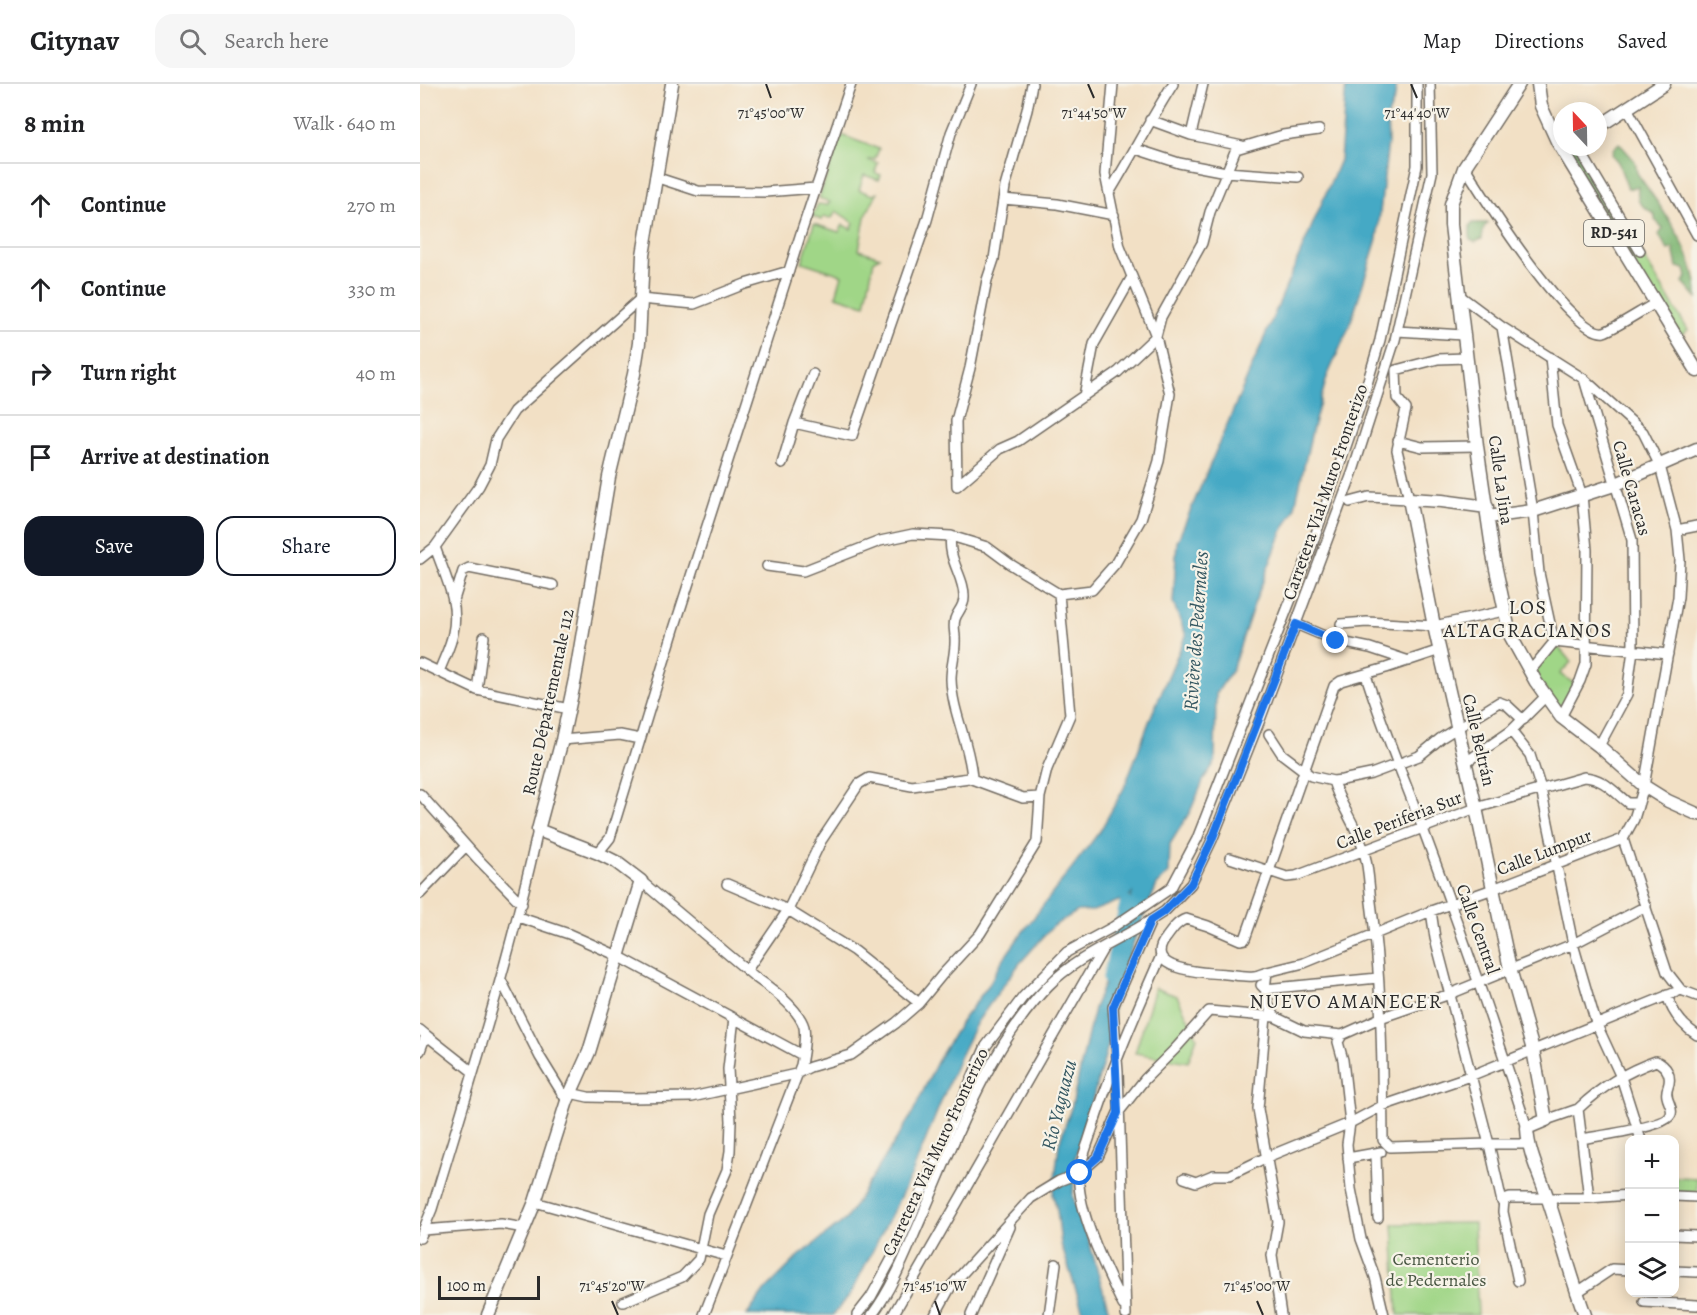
<!DOCTYPE html>
<meta charset="utf-8">
<style>
:root{--surface:#fff;--page:#f6f6f6;--text:#202124;--muted:#757577;--line:#e0e0e0;--accent:#111827}
body{margin:0;font-family:Alegreya,serif;background:var(--page);color:var(--text)}
.controls{position:absolute;right:18px;bottom:18px;display:grid;overflow:hidden;border-radius:12px;box-shadow:0 3px 15px #0003}
.controls button{width:54px;height:54px;display:grid;place-items:center;padding:0;border:0;border-bottom:2px solid var(--line);background:var(--surface);color:var(--text);font:30px sans-serif}
.compass{position:absolute;left:1133px;top:18px;width:54px;height:54px;border-radius:50%;background:var(--surface);box-shadow:0 3px 15px #0003;rotate:338deg}
.scale{position:absolute;left:18px;bottom:15px;width:102px;box-sizing:border-box;padding-left:6px;border:3px solid #2b2b2b;border-top:0;font-size:16px;line-height:21px;white-space:nowrap;color:#2b2b2b;-webkit-text-stroke:4px #f7f3e8;paint-order:stroke}
.stop{position:absolute;width:18px;height:18px;margin:-14px;border:4px solid #1a73e8;border-radius:50%;background:#fff}
.stop.end{background:#1a73e8;border-color:#fff;box-shadow:0 2px 6px #0008}
.list{margin:0;padding:0;list-style:none}
h2{display:flex;justify-content:space-between;align-items:center;height:78px;margin:0;padding:0 24px;font-size:26px}
h2 small{font-size:20px;font-weight:400;color:var(--muted)}
.list li{display:grid;grid-template-columns:39px 1fr auto;gap:18px;align-items:center;box-sizing:border-box;height:84px;padding:0 24px;border-top:2px solid var(--line)}
.list b{display:block;font-size:22px;white-space:nowrap}
.list em{font-size:20px;font-style:normal;color:var(--muted)}
.actions{display:flex;gap:12px;padding:18px 24px}
.actions a{flex:1;padding:14px 0;border:2px solid var(--accent);border-radius:18px;text-align:center;font-size:21px;color:var(--accent)}
.actions .main{background:var(--accent);color:#fff}
.icon{flex:none;width:33px;height:33px;fill:none;stroke:currentColor;stroke-width:2;stroke-linecap:round;stroke-linejoin:round}
.map{position:relative;flex:none;width:1277px;height:1231px;overflow:hidden}
header{display:flex;align-items:center;gap:36px;box-sizing:border-box;height:84px;padding:0 30px;background:var(--surface);border-bottom:2px solid var(--line)}
header strong{font-size:28px}
nav{display:flex;gap:33px;margin-inline-start:auto;font-size:21px}
.search{width:420px;height:54px;background:var(--page);display:flex;align-items:center;gap:15px;box-sizing:border-box;padding:0 21px;border-radius:18px;color:var(--muted);font-size:22px}
main{display:flex}
aside{flex:1;background:var(--surface)}
.map>svg:first-child{display:block}
.green{fill:#a0d687;stroke:#668059;stroke-width:1.5}
.forest{fill:#80b774;stroke:#567150;stroke-width:1.5}
.water{fill:#45a9c5;stroke:#386a78;stroke-width:1.5}
.lines{fill:none;stroke-linecap:round;stroke-linejoin:round}
.river{stroke:#45a9c5;stroke-width:12}
.minor-casing{stroke:#716a61;stroke-width:12}
.major-casing{stroke:#716a61;stroke-width:15}
.minor{stroke:#fff;stroke-width:9}
.major{stroke:#fff;stroke-width:12}
.route{stroke:#1a73e8;stroke-width:8}
.ticks{fill:none;stroke:#2b2b2b;stroke-width:2}
.labels{text-anchor:middle;dominant-baseline:central;stroke-width:4.5;stroke-linejoin:round;paint-order:stroke}
.shield{fill:#f7f3e8;stroke:#686764;stroke-width:1.5}
.shield-label{font-size:16px;font-weight:bold;fill:#2b2b2b}
.street-label{font-size:18px;fill:#2b2b2b;stroke:#f7f3e8}
.park-label{font-size:18px;fill:#485642;stroke:#f7f3e8}
.neighbourhood-label{font-size:20px;letter-spacing:1.5px;fill:#2b2b2b;stroke:#f7f3e8}
.water-label{font-size:20px;font-style:italic;fill:#345761;stroke:#f7f3e8}
.ticks-label{font-size:15px;text-anchor:middle;fill:#2b2b2b;stroke:#f7f3e8;stroke-width:4.5;stroke-linejoin:round;paint-order:stroke}
</style>
<header>
<strong>Citynav</strong>
<div class="search"><svg class="icon" aria-label="search" viewBox="0 0 24 24"><circle cx="10" cy="10" r="6"/><path d="M15 15l6 6"/></svg>Search here</div>
<nav><a>Map</a><a>Directions</a><a>Saved</a></nav>
</header>
<main>
<aside>
<h2>8 min<small>Walk · 640 m</small></h2>
<ul class="list">
<li><svg class="icon" aria-label="ahead" viewBox="0 0 24 24"><path d="M12 20V5M6 11l6-6 6 6"/></svg><div><b>Continue</b></div><em>270 m</em></li>
<li><svg class="icon" aria-label="ahead" viewBox="0 0 24 24"><path d="M12 20V5M6 11l6-6 6 6"/></svg><div><b>Continue</b></div><em>330 m</em></li>
<li><svg class="icon" aria-label="right" viewBox="0 0 24 24"><path d="M7 20v-9h11M14 6l5 5-5 5"/></svg><div><b>Turn right</b></div><em>40 m</em></li>
<li><svg class="icon" aria-label="arrive" viewBox="0 0 24 24"><path d="M6 21V4h12l-3 4 3 4H6"/></svg><div><b>Arrive at destination</b></div></li>
</ul>
<div class="actions"><a class="main">Save</a><a>Share</a></div>
</aside>
<div class="map">
<svg width="1277" height="1231" viewBox="0 0 1277 1231">
<rect width="100%" height="100%" fill="#f7f3e8"/>
<filter id="ink" filterUnits="userSpaceOnUse"><feTurbulence type="fractalNoise" baseFrequency=".0167" numOctaves="2"/><feDisplacementMap in="SourceGraphic" scale="12" xChannelSelector="R" yChannelSelector="G"/><feConvolveMatrix kernelMatrix="1 2 1 2 8 2 1 2 1" color-interpolation-filters="sRGB"/></filter>
<filter id="wash" filterUnits="userSpaceOnUse"><feTurbulence type="fractalNoise" baseFrequency=".008" numOctaves="4" result="noise"/><feDisplacementMap in="SourceGraphic" scale="24" xChannelSelector="R" yChannelSelector="G"/><feGaussianBlur stdDeviation="1.35" result="paint"/><feColorMatrix in="noise" values="0 0 0 0 0 0 0 0 0 0 0 0 0 0 0 0 0 1.4 0 .05"/><feComposite in="paint" operator="in"/></filter>
<g filter="url(#wash)">
<rect width="100%" height="100%" fill="#f2e0c5"/>
<!-- green -->
<path class="green" d="M421 51 459 65 455 75 448 76 458 79 455 89 461 91 459 96 444 91 439 106 453 111 457 109 445 133 439 166 460 173 454 176 445 221 416 212 422 191 382 178 394 140 419 148 423 141 431 145 434 139 416 127 412 134 404 133 401 136 392 132 398 120 407 121 410 118 399 114Z
M1220 167 1268 246 1258 253 1209 173Z
M1134 558 1151 578 1140 590 1158 602 1143 630 1111 586Z
M735 904 757 912 777 953 768 978 715 969Z
M1255 1093 1277 1094V1109H1255Z
M1054 1139 1058 1231H978L973 1140Z"/>
<!-- forest -->
<path class="forest" d="M1199 59 1215 77 1217 89C1242 126 1277 167 1277 214L1263 198 1267 193 1265 185 1257 183 1253 164 1248 166 1239 151 1243 144 1235 136V131C1221 119 1216 123 1218 102L1208 105 1198 78 1192 71 1193 65Z
M1143 63H1158L1220 167 1209 173Z
M1053 139H1068L1064 143 1062 155 1055 158 1050 156V142Z"/>
<!-- water -->
<path class="water" d="M926 0H976L975 14 967 34 968 58 957 155 930 241 907 293 892 347 874 427 862 448 833 523 812 586 796 610 795 678 784 695 770 728 750 760 749 789 737 801 720 841 693 916V945L655 1075 653 1113 669 1157 690 1231H664L641 1160 637 1126 633 1111 639 1060 652 1021 674 924 695 874 712 810 709 813 673 827H658L633 842 600 879 572 917 557 938 539 974 491 1092 430 1211 413 1231H327L345 1206 379 1172 426 1135 491 1032 518 976 541 938 568 902 582 877 602 849 680 747 704 704 732 630 766 551 753 519 757 458 920 76Z"/>
<g class="lines">
<!-- river -->
<path class="river" d="M688 895 706 818"/>
</g>
</g>
<g filter="url(#ink)">
<g class="lines">
<defs>
<path id="minor" d="M1207 24 1277 151
M730 36 771 51 822 62
M771 51 783 0
M1158 63 1220 167
M716 65 759 79 806 88 878 93
M1045 83C1063 112 1152 254 1184 248 1192 246 1226 224 1236 219
M235 93 278 107 345 108 396 104
M689 109C711 73 730 36 753 0
M583 115 637 120 694 131
M1039 211 1082 243 1164 295 1223 348 1240 382 1257 446 1260 476 1258 513 1224 702 1214 735 1203 755 1247 888 1261 906 1277 912
M1082 243 1113 427 1119 489 1134 558 1111 586
M977 247 1043 251
M1130 273 1137 341 1162 411 1167 466 1166 580 1160 597 1141 633
M1164 295 1212 456 1213 566 1207 610 1179 662
M664 312 674 260 712 193
M374 339 432 352 507 136 531 49 551 0
M978 357 1002 363 1057 362
M362 380 374 339 393 290
M537 402 580 365 598 357 698 288 736 252 741 233 782 159 790 128 816 65 863 51 899 46
M537 402 536 337 550 284 567 196 574 175 585 103 607 26 612 0
M930 418 949 413 989 415 977 366 986 325 977 314 976 286 1018 275 1046 274
M1257 446 1277 442
M531 452C527 476 545 493 544 514 544 523 537 528 535 535 533 542 535 547 535 554 536 568 531 581 531 595 532 629 550 660 552 694
M15 463C24 490 40 519 33 549 31 562 23 576 19 588
M0 475 15 463 59 402 70 381 76 355 94 327 220 215 274 220 325 200 369 187
M347 482 383 487 460 457 493 450 531 452 567 463 590 480 639 510 672 506 695 480 721 435 739 377 750 310 736 252 700 163 685 90 693 0
M34 516 43 487 49 484 133 501
M876 540 916 557 950 564 989 577
M921 540 947 538 1014 542 1084 527
M1134 558 1248 570
M0 579 57 606 149 625
M946 591C962 643 984 694 1003 745 1040 844 1075 944 1107 1044
M57 606 64 553
M1091 647 1110 671 1121 705 1153 860 1176 939 1201 993 1221 1056
M849 650 862 670 891 692 913 697 922 696 951 690 999 672 1021 654 1079 618 1087 621 1103 636
M142 656 200 651 220 655
M1046 678 1091 647 1126 612
M913 697C920 722 938 743 944 768 949 784 949 802 951 818 962 897 962 977 963 1056L970 1063 1069 1060 1082 1118
M0 710 57 774 102 820
M1203 755 1073 805 1011 827 884 879 847 888 845 905 849 922 855 933 884 947 922 951 960 934 1030 910 1153 860 1226 822
M178 769 190 754 254 545 381 149 431 0
M810 774 867 793 876 792 1056 724 1164 693C1183 694 1193 707 1208 719H1219
M221 797 335 893C351 904 379 925 384 943 386 955 383 969 381 981L284 1231
M307 800 368 826 401 757 439 700 449 694 492 702 549 694 603 714 620 713
M0 810 46 762
M1011 827 1015 854 1069 1060H1107
M98 833 149 850 198 872 382 971
M327 886 368 826 434 867 499 919
M847 888C843 889 838 892 834 892 825 893 815 891 806 890 788 889 720 887 746 854 752 846 757 838 766 835L788 842 820 856 825 855 914 602 921 597 966 584 1020 566
M81 896 120 973 147 1017
M841 901 845 905 958 894
M1247 911C1252 928 1263 942 1277 951
M846 932 838 1025 858 1138 852 1171 861 1231
M0 946 6 951 0 967
M6 951 53 988
M922 951 918 958 923 976 930 1039 927 1060 931 1105 941 1155 955 1193 964 1231
M150 1009 168 1013 211 1014 272 1013 376 990 390 983 431 971 476 939 499 919 522 891 560 850 617 758 620 713 627 685 650 631 639 510
M1126 1036 1158 1025
M1162 1055C1176 1052 1248 1043 1251 1030 1254 1022 1243 1015 1248 1003 1252 992 1247 982 1236 977 1207 987 1180 1004 1158 1025L1169 1114
M956 1070 958 1134
M928 1074 961 1068
M764 1094 776 1098 793 1091H810L847 1073 930 1039 962 1022 1050 992 1261 906
M1254 1112 1277 1113
M115 1118 306 1172
M3 1146 81 1140 104 1144
M1254 1151 1277 1152
M0 1154 12 1125C50 999 90 874 118 746
M1254 1187 1277 1188
M1098 1197 1083 1128 1084 1116 1090 1114H1169L1210 1111
M1156 1209 1192 1185 1210 1186
M203 1218 262 1193 279 1175 288 1130 307 1086 310 1067 311 1037 308 985 314 934
M1224 1218 1277 1221
M703 1221C687 1188 662 1137 659 1101 658 1083 665 1068 670 1052 689 990 715 931 741 872
M437 1231 451 1213 476 1167 566 962 603 913 647 868 693 843 751 804 777 755 891 464 944 310 960 256 997 82V0
M452 1231C473 1203 486 1169 500 1137 535 1057 566 967 628 902 657 872 697 858 731 836L745 827 771 800 792 756 841 633 933 387 975 256 1012 89 1010 0
M473 1231 684 863
M515 1231 531 1202 611 1114 639 1097 660 1089 678 1073 698 1029 725 995 755 965 789 927 855 933
M551 1231 590 1143
M629 1231 636 1180
M706 1231 698 988 693 923 731 837"/>
<path id="major" d="M1099 0 1044 84 1031 120V141L1057 362 1073 471 1090 551 1116 598 1141 633 1179 662 1224 702 1248 717 1277 730
M1118 0 1121 22 1137 57 1277 287
M1178 43 1244 0
M1067 423 1022 417 989 415 1014 542 1056 724 1090 885 1113 966 1126 1036 1107 1044C1108 1069 1120 1091 1128 1115 1141 1154 1151 1193 1165 1231
M1068 433 1113 427 1194 401 1277 365
M68 1231 115 1118 147 1017 169 968 221 797 196 778 178 769 118 746 142 656 155 595 189 393 214 290 219 259 223 171 252 0"/>
</defs>
<!-- minor casing -->
<use href="#minor" class="minor-casing"/>
<!-- major casing -->
<use href="#major" class="major-casing"/>
<!-- minor -->
<use href="#minor" class="minor"/>
<!-- major -->
<use href="#major" class="major"/>
</g>
</g>
<g class="lines" filter="url(#ink)">
<!-- route -->
<path class="route" d="M660 1089 678 1073 698 1029 693 923 731 836 745 827 771 800 792 756 876 540 916 557"/>
</g>
<!-- ticks -->
<path class="ticks" d="M346 0 351 14M668 0 674 14M991 0 997 14M192 1217 198 1231M515 1217 520 1231M837 1217 843 1231"/>
<g class="labels">
<!-- shield labels -->
<rect class="shield" x="1164" y="136" width="60" height="26" rx="4.5"/>
<g class="shield-label">
<text x="1194" y="149">RD-541</text>
</g>
<!-- street labels -->
<g class="street-label">
<text transform="translate(1081 396) rotate(82)">Calle La Jina</text>
<text transform="translate(1212 404) rotate(74)">Calle Caracas</text>
<text transform="translate(905 408) rotate(-71)">Carretera Vial Muro Fronterizo</text>
<text transform="translate(128 618) rotate(-78)">Route Départementale 112</text>
<text transform="translate(1059 656) rotate(77)">Calle Beltrán</text>
<text transform="translate(979 736) rotate(-21)">Calle Periferia Sur</text>
<text transform="translate(1124 768) rotate(-21)">Calle Lumpur</text>
<text transform="translate(1058 845) rotate(70)">Calle Central</text>
<text transform="translate(515 1068) rotate(-65)">Carretera Vial Muro Fronterizo</text>
</g>
<!-- park labels -->
<g class="park-label">
<text x="1016" y="1175">Cementerio<tspan x="1016" dy="21">de Pedernales</tspan></text>
</g>
<!-- neighbourhood labels -->
<g class="neighbourhood-label">
<text x="1108" y="523">LOS<tspan x="1108" dy="23">ALTAGRACIANOS</tspan></text>
<text x="926" y="917">NUEVO AMANECER</text>
</g>
<!-- water labels -->
<g class="water-label">
<text transform="translate(776 547) rotate(-86)">Rivière des Pedernales</text>
<text transform="translate(639 1021) rotate(-76)">Río Yaguazu</text>
</g>
</g>
<g class="ticks-label">
<text x="351" y="34">71°45'00"W</text>
<text x="674" y="34">71°44'50"W</text>
<text x="997" y="34">71°44'40"W</text>
<text x="192" y="1207">71°45'20"W</text>
<text x="515" y="1207">71°45'10"W</text>
<text x="837" y="1207">71°45'00"W</text>
</g>
</svg>
<div class="controls">
<button>+</button>
<button>−</button>
<button><svg class="icon" aria-label="layers" viewBox="0 0 24 24"><path d="M12 4l9 5-9 5-9-5zM3 14l9 5 9-5"/></svg></button>
</div>
<svg class="compass" viewBox="-18 -18 36 36"><path d="M0-13l5 13h-10z" fill="#e53935"/><path d="M0 13l5-13h-10z" fill="#757577"/></svg>
<div class="scale">100 m</div>
<div class="stop" style="left:660px;top:1089px"></div>
<div class="stop end" style="left:916px;top:557px"></div>
</div>
</main>
